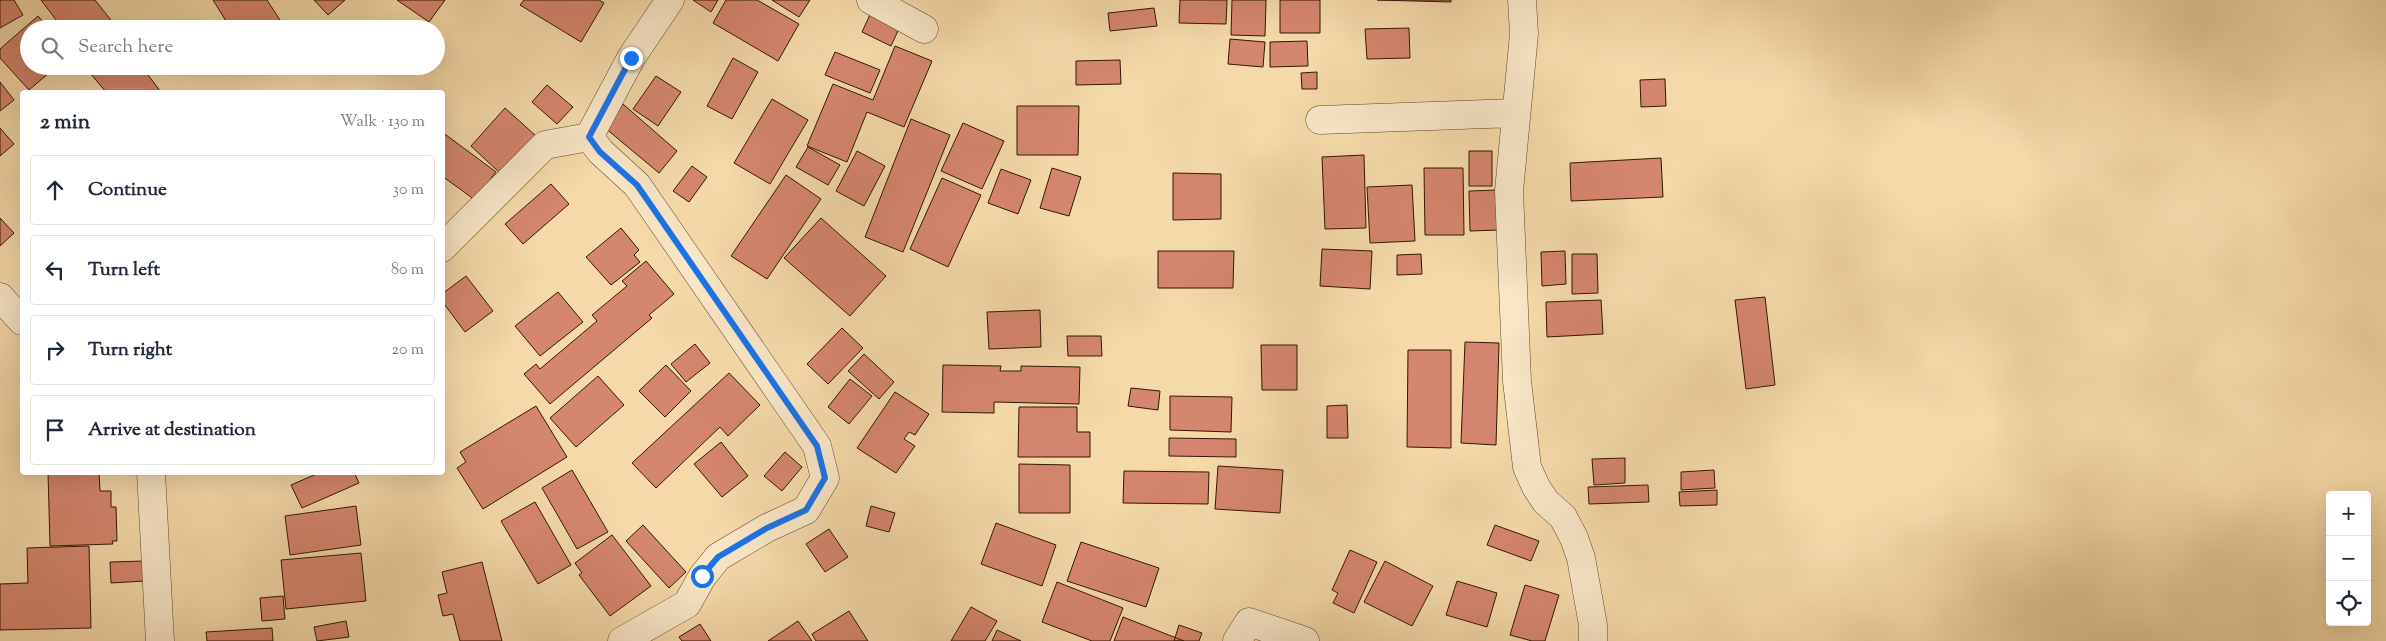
<!DOCTYPE html>
<meta charset="utf-8">
<style>
:root{--surface:#fff;--page:#f2f2f3;--text:#1f2937;--muted:#747a83;--line:#e0e1e3}
body{margin:0;font-family:"Sorts Mill Goudy",serif;background:var(--page);color:var(--text)}
.controls{position:absolute;right:15px;bottom:15px;display:grid;overflow:hidden;border-radius:5px;box-shadow:0 5px 20px #0002}
.controls button{width:45px;height:45px;display:grid;place-items:center;padding:0;border:0;border-bottom:1px solid var(--line);background:var(--surface);color:var(--text);font:25px sans-serif}
.stop{position:absolute;width:15px;height:15px;margin:-11px;border:4px solid #1a73e8;border-radius:50%;background:#fff}
.stop.end{background:#1a73e8;border-color:#fff;box-shadow:0 1px 5px #0008}
.list{margin:0;padding:0;list-style:none}
h2{display:flex;justify-content:space-between;align-items:center;height:65px;margin:0;padding:0 20px;font-size:21px}
h2 small{font-size:16px;font-weight:400;color:var(--muted)}
.list li{display:grid;grid-template-columns:32px 1fr auto;gap:15px;align-items:center;box-sizing:border-box;height:70px;margin:0 10px 10px;padding:0 10px;border:1px solid var(--line);border-radius:5px}
.list b{display:block;font-size:19px;white-space:nowrap}
.list em{font-size:16px;font-style:normal;color:var(--muted)}
.icon{flex:none;width:28px;height:28px;fill:none;stroke:currentColor;stroke-width:2;stroke-linecap:round;stroke-linejoin:round}
.map{position:relative;flex:none;width:2386px;height:641px;overflow:hidden}
.search{position:absolute;background:var(--surface);box-shadow:0 5px 20px #0002;left:20px;top:20px;width:425px;height:55px;display:flex;align-items:center;gap:12px;box-sizing:border-box;padding:0 18px;border-radius:28px;color:var(--muted);font-size:19px}
.panel{position:absolute;background:var(--surface);box-shadow:0 5px 20px #0002;left:20px;top:90px;width:425px;height:385px;border-radius:5px}
.map>svg:first-child{display:block}
.building{fill:#d5866e;stroke:#331703}
.lines{fill:none;stroke-linecap:round;stroke-linejoin:round}
.minor-casing{stroke:#64482c;stroke-width:29}
.minor{stroke:#f8e6c7;stroke-width:28}
.route{stroke:#1a73e8;stroke-width:6}
</style>
<div class="map">
<svg width="2386" height="641" viewBox="0 0 2386 641">
<rect width="100%" height="100%" fill="#f5d9a9"/>
<filter id="stains"><feTurbulence type="fractalNoise" baseFrequency=".004" numOctaves="4"/><feColorMatrix values="0 0 0 0 .2 0 0 0 0 .09 0 0 0 0 .02 0 0 0 .5 -.17"/></filter>
<radialGradient id="worn" r=".72"><stop offset=".6" stop-color="#630" stop-opacity="0"/><stop offset="1" stop-color="#630" stop-opacity=".3"/></radialGradient>
<!-- building -->
<path class="building" d="M0 0H14L23 15 0 28Z
M41 0H95L114 24 107 29H63Z
M213 0H267L280 20 266 29H231Z
M314 0H345L328 15Z
M397 0H445L429 22Z
M524 0H599L604 3 581 42 520 5Z
M693 0H718L711 12Z
M726 0H757L799 24 778 61 713 23Z
M772 0H810L799 17Z
M1180 0H1227L1226 24 1179 23Z
M1232 0H1266L1265 36 1231 35Z
M1280 0H1320V33H1280Z
M1377 0H1451V2Z
M874 6 903 20 891 46 862 32Z
M1154 8 1157 26 1110 31 1108 13Z
M38 16 49 29H29V66H57L29 90 0 58V49Z
M1409 28 1410 58 1367 59 1365 29Z
M1230 39 1265 42 1263 67 1228 64Z
M1307 41 1308 66 1270 67V42Z
M895 46 932 61 904 127 867 112 847 162 807 146 833 84 873 100Z
M835 52 880 70 870 93 825 75Z
M733 58 758 72 732 119 707 106Z
M1120 60 1121 84 1076 85V61Z
M98 66H141L161 92H106L90 73Z
M1317 72V89H1302L1301 73Z
M656 76 681 92 658 126 633 109Z
M1665 79 1666 106 1641 107 1640 80Z
M0 82 14 100 0 111Z
M547 85 573 107 557 124 532 102Z
M772 99 808 120 770 184 734 163Z
M623 104 677 151 659 173 604 127Z
M1017 106H1079L1078 155H1017Z
M505 108 536 136 501 174 471 146Z
M911 119 950 135 903 252 865 237Z
M963 123 1004 141 982 189 941 171Z
M0 128 14 144 0 156Z
M442 132 496 172 475 200 442 176Z
M808 147 840 165 828 185 796 167Z
M857 151 885 166 864 206 836 191Z
M1469 151H1492V186H1469Z
M1364 155 1366 228 1325 229 1322 157Z
M1661 158 1663 197 1571 201 1570 163Z
M692 166 707 177 689 202 673 191Z
M1052 168 1081 177 1069 216 1040 208Z
M1424 168H1463L1464 235H1425Z
M1001 169 1031 180 1018 214 988 203Z
M1173 173 1221 174V219L1173 220Z
M786 175 821 199 767 279 731 256Z
M942 178 981 195 948 267 910 249Z
M551 184 569 204 523 244 505 224Z
M1412 185 1415 241 1370 243 1367 187Z
M1498 190 1499 230 1470 231 1469 191Z
M0 218 14 233 0 246Z
M821 218 886 276 850 316 784 258Z
M621 228 639 250 634 255 640 262 611 285 586 257Z
M1322 249 1372 251 1370 289 1320 286Z
M1158 251H1234L1233 288H1158Z
M1565 251 1566 284 1542 286 1541 252Z
M1421 254 1422 274 1397 275V255Z
M1572 254H1597L1598 293 1572 294Z
M646 261 674 294 649 315 652 318 550 404 524 374 536 364 540 369 597 321 592 315 627 286 622 281Z
M466 276 493 311 465 332 442 301V294Z
M558 292 583 322 540 356 515 326Z
M1765 297 1775 385 1746 389 1735 300Z
M1601 300 1603 334 1547 337 1546 302Z
M1040 310 1041 347 989 349 987 312Z
M842 328 863 348 828 384 807 364Z
M1067 336H1101L1102 356H1068Z
M1465 342 1499 343 1496 445 1461 443Z
M695 344 710 363 686 382 671 364Z
M1261 345H1297V390H1262Z
M1408 350H1451V448L1407 447Z
M864 354 894 382 879 399 848 371Z
M666 365 691 391 665 417 639 391Z
M943 365 1001 366 1000 371H1021V366L1080 367 1079 404 994 402V413L942 412Z
M729 373 760 405 728 436 720 427 656 488 632 463Z
M598 376 624 405 576 447 550 418Z
M850 379 872 396 849 424 828 407Z
M1131 388 1160 391 1158 410 1128 406Z
M895 392 929 414 915 435 909 432 904 439 915 446 896 473 857 448Z
M1170 396 1232 397 1231 432 1170 430Z
M1347 405 1348 438H1327V406Z
M536 406 567 457 483 509 457 468 466 462 460 452Z
M1019 407H1077V432H1090V457H1018Z
M1169 438 1236 439V457L1169 456Z
M721 442 748 476 722 497 694 464Z
M785 452 802 467 782 491 764 476Z
M1625 458V483L1594 485 1592 459Z
M1019 464 1070 465V513H1019Z
M1218 466 1283 470 1280 513 1215 509Z
M572 470 608 532 577 549 542 488Z
M1714 470 1715 488 1681 490V472Z
M1124 471 1209 472 1208 504 1123 503Z
M48 472H99L100 491H111V507H116L117 541H112L113 544 50 546Z
M321 472H354L359 483 302 508 291 485Z
M1648 485 1649 502 1589 504 1588 487Z
M1717 490V505L1680 506 1679 492Z
M535 502 571 565 538 584 501 521Z
M356 506 361 545 290 555 285 516Z
M871 506 895 513 889 532 866 526Z
M996 523 1056 545 1042 586 981 564Z
M643 525 686 572 669 588 626 541Z
M1495 525 1539 541 1531 561 1487 545Z
M829 529 848 557 825 572 806 544Z
M612 535 651 586 610 616 579 575 582 573 575 563Z
M1081 542 1159 568 1146 607 1067 581Z
M89 546 91 628 0 630V584L28 583 27 548Z
M1350 550 1377 562 1354 613 1333 603 1338 593 1332 590Z
M361 553 366 601 286 609 281 560Z
M144 561 145 581 111 583 110 562Z
M1385 561 1433 586 1412 626 1364 602Z
M482 562 502 641H460L453 614 443 616 438 595 447 593 442 572Z
M1457 581 1497 593 1487 627 1446 615Z
M1057 582 1123 608 1110 641H1092L1042 622Z
M1525 585 1559 595 1545 641H1532L1510 635Z
M283 596 285 619 262 621 260 598Z
M971 607 997 621 985 641H951Z
M849 611 868 641H816L812 634Z
M1123 617 1184 641H1114Z
M346 621 349 637 317 641 314 627Z
M798 621 812 641H768Z
M700 624 711 641H682L679 637Z
M1179 625 1202 633 1199 641H1174Z
M272 628 273 641H207L206 632Z
M997 630 1021 641H992Z"/>
<g class="lines">
<defs>
<path id="minor" d="M871 0 924 29
M1522 0 1524 34 1509 191 1517 381 1527 467 1536 487 1546 502 1563 517 1574 538 1581 558 1593 625V641
M1320 120 1515 113
M589 137 631 58 670 0
M442 248 545 145 589 137 601 152 637 185 817 446 825 478 806 510 767 528 718 557 702 577 687 604 622 641
M0 297 22 321
M151 472 160 641
M1237 641 1249 622 1305 641"/>
</defs>
<!-- minor casing -->
<use href="#minor" class="minor-casing"/>
<!-- minor -->
<use href="#minor" class="minor"/>
</g>
<g class="lines">
<!-- route -->
<path class="route" d="M631 58 589 137 600 152 637 185 817 446 825 478 806 510 767 528 718 557 702 576"/>
</g>
<rect width="100%" height="100%" filter="url(#stains)"/>
<rect width="100%" height="100%" fill="url(#worn)"/>
</svg>
<div class="controls">
<button>+</button>
<button>−</button>
<button><svg class="icon" aria-label="locate" viewBox="0 0 24 24"><circle cx="12" cy="12" r="6"/><path d="M12 2v4M12 18v4M2 12h4M18 12h4"/></svg></button>
</div>
<div class="stop" style="left:702px;top:576px"></div>
<div class="stop end" style="left:631px;top:58px"></div>
<div class="search"><svg class="icon" aria-label="search" viewBox="0 0 24 24"><circle cx="10" cy="10" r="6"/><path d="M15 15l6 6"/></svg>Search here</div>
<section class="panel">
<h2>2 min<small>Walk · 130 m</small></h2>
<ul class="list">
<li><svg class="icon" aria-label="ahead" viewBox="0 0 24 24"><path d="M12 20V5M6 11l6-6 6 6"/></svg><div><b>Continue</b></div><em>30 m</em></li>
<li><svg class="icon" aria-label="left" viewBox="0 0 24 24"><path d="M17 20v-9H6M10 6l-5 5 5 5"/></svg><div><b>Turn left</b></div><em>80 m</em></li>
<li><svg class="icon" aria-label="right" viewBox="0 0 24 24"><path d="M7 20v-9h11M14 6l5 5-5 5"/></svg><div><b>Turn right</b></div><em>20 m</em></li>
<li><svg class="icon" aria-label="arrive" viewBox="0 0 24 24"><path d="M6 21V4h12l-3 4 3 4H6"/></svg><div><b>Arrive at destination</b></div></li>
</ul>
</section>
</div>
